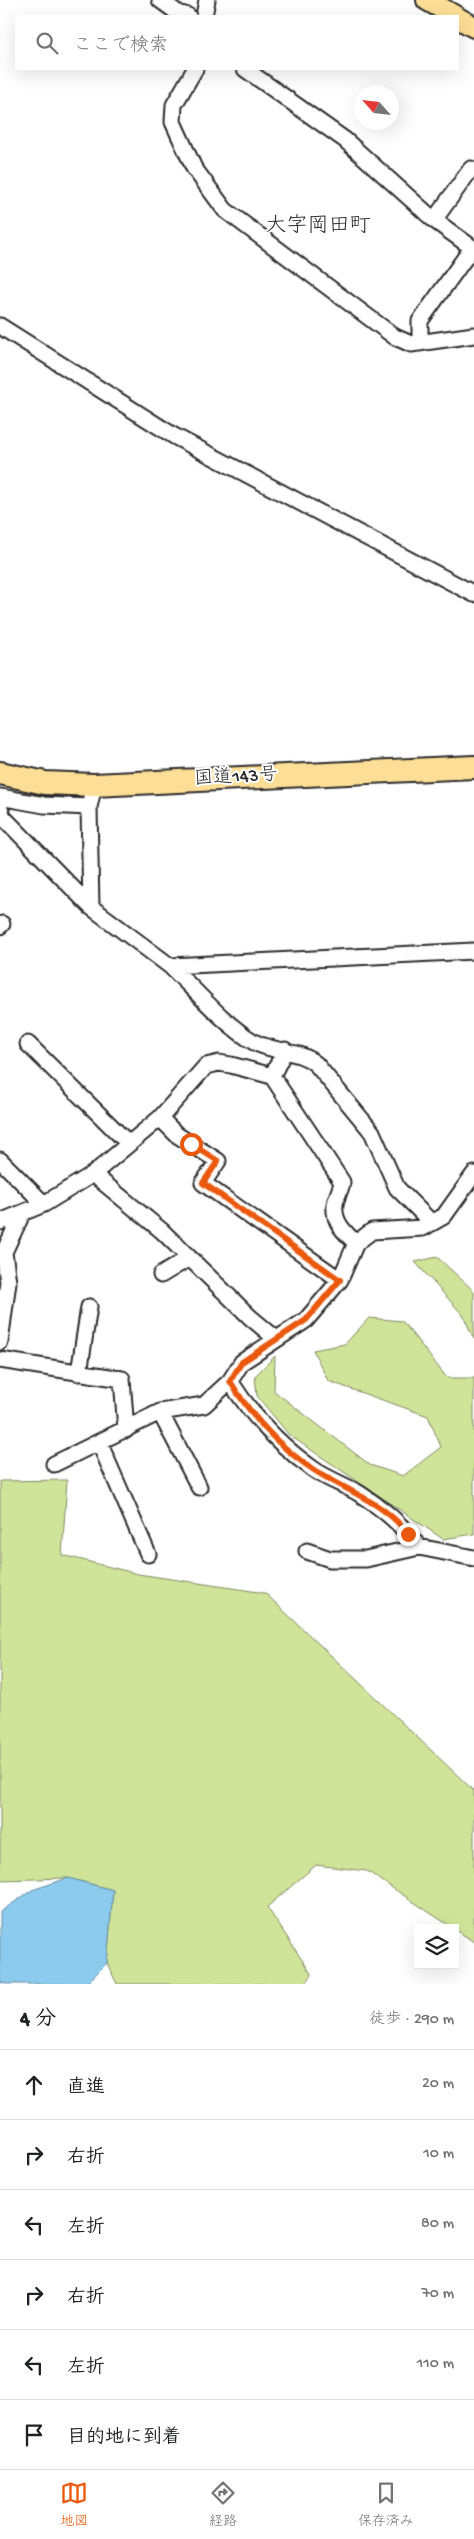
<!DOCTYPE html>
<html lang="ja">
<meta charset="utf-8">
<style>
:root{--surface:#fff;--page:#f6f6f6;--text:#202124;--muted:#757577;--line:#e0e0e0;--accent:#ea580c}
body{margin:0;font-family:"Gochi Hand","Klee One",sans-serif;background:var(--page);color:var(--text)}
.controls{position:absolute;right:15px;bottom:15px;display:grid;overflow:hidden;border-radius:0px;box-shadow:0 5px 20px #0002}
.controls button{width:45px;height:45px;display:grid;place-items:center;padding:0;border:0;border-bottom:1px solid var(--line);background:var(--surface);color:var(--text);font:25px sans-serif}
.compass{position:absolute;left:354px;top:85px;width:45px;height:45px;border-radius:50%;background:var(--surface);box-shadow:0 5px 20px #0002;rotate:297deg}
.stop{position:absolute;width:15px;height:15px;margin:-11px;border:4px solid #ea580c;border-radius:50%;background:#fff}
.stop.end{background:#ea580c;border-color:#fff;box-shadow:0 1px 5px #0008}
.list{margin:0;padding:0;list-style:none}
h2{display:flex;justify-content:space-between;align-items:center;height:65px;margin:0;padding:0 20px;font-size:21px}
h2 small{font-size:16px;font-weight:400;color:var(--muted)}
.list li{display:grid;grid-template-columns:32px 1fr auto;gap:15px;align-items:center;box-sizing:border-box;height:70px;padding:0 20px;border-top:1px solid var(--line)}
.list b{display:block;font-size:19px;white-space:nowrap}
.list em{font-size:16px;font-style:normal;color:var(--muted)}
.icon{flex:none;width:28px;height:28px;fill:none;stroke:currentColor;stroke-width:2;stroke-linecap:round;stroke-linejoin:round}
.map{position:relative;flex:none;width:474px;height:1984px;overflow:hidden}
.search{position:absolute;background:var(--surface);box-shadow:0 5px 20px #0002;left:15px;right:15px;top:15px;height:55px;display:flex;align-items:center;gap:12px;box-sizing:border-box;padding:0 18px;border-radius:0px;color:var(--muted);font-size:19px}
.sheet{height:485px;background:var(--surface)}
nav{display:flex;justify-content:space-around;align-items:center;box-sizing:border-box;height:70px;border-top:1px solid var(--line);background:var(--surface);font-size:14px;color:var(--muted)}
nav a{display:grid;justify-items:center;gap:2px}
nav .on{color:var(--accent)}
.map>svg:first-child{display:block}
.green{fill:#d0e499;stroke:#7e8862}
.water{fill:#8ccbed;stroke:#658b9f}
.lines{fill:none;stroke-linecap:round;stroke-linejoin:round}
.minor-casing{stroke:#2b2b2b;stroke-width:19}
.major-casing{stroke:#2b2b2b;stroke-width:24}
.highway-casing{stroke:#2b2b2b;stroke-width:26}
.minor{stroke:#fff;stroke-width:15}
.major{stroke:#fdde96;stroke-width:20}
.highway{stroke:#fdde96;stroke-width:22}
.route{stroke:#ea580c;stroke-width:6}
.labels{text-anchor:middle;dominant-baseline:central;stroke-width:4;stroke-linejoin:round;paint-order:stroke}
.street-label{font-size:19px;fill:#2b2b2b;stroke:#fff}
.quarter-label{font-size:21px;fill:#2b2b2b;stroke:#fff}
</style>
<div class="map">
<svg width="474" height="1984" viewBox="0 0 474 1984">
<rect width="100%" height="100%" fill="#fff"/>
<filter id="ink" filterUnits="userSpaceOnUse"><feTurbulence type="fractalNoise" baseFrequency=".02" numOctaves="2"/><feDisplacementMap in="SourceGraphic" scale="10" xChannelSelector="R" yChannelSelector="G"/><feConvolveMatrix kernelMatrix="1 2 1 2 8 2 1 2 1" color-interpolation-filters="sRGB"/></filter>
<g filter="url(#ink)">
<!-- green -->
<path class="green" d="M437 1257 474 1291V1339L463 1315 415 1262Z
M369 1318 402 1321 447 1378H474V1534L443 1539 289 1435 257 1396 255 1376 275 1356 274 1391 370 1465 403 1476 441 1447 428 1416 328 1381 313 1350 345 1344Z
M67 1480 62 1555 138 1574 265 1593 474 1791V1942L367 1871 316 1865 267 1907 312 1975 305 1984H117L107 1963 113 1890 68 1878 0 1880V1481Z"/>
<!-- water -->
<path class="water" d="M68 1878 113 1890 107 1963 86 1984H5L0 1982V1912L32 1890Z"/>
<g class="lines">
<defs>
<path id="minor" d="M160 0 178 13 188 16
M204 16 207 0
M195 69 174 105 173 122 194 168 225 210 395 337 411 344 474 335
M245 69 345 140 434 220 474 249
M434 220 471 169
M0 326 174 436 474 594
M420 343V321L472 248
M94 785 89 807 91 907 170 966 474 951
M0 797 44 805 89 807
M0 809 3 817 91 907
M0 926 2 924
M170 966C194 989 226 1026 254 1042 274 1053 298 1049 316 1064L372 1132 397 1188 432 1223
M28 1044 129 1144
M272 1076 285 1050
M160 1118 177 1135 218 1161 203 1183 340 1280
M0 1160 44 1204
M93 1174 160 1118 206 1066 219 1063 231 1065 272 1076 342 1182C341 1190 335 1199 335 1205 333 1222 345 1233 356 1243
M0 1222 44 1204 93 1174 162 1231 250 1317 275 1338
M161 1275 189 1258
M0 1342 8 1282 4 1252 22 1214
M0 1360 122 1379 126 1430
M79 1373 89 1307
M230 1381C252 1416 279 1445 313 1469 327 1479 345 1485 360 1494 386 1511 400 1523 419 1547
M160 1412 199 1487
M99 1442 148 1554
M54 1464 160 1412 204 1405 230 1381 242 1362 306 1320 340 1280 356 1243 372 1231 423 1228 432 1223 444 1216 474 1174
M307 1551 330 1559H366L419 1547 474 1558"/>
<path id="major" d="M427 0 455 16
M458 18 474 27"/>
<path id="highway" d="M0 773 45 783 94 785 474 767"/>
</defs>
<!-- minor casing -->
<use href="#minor" class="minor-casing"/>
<!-- major casing -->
<use href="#major" class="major-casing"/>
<!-- highway casing -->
<use href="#highway" class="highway-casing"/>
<!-- minor -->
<use href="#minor" class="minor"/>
<!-- major -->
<use href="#major" class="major"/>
<!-- highway -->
<use href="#highway" class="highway"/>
</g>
</g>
<g class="lines" filter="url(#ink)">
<!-- route -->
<path class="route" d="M191 1144 218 1161 203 1183 340 1280 306 1320 242 1362 230 1381C251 1416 279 1447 314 1470 346 1491 384 1502 408 1534"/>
</g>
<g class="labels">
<!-- street labels -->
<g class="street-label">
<text transform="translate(236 778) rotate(-3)">国道143号</text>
</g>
<!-- quarter labels -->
<g class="quarter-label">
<text x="318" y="227">大字岡田町</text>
</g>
</g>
</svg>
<div class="controls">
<button><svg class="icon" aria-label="layers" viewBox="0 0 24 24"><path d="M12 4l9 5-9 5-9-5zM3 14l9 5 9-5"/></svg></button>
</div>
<svg class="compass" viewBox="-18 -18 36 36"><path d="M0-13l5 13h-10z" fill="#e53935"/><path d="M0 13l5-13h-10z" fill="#757577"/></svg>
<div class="stop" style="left:191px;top:1144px"></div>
<div class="stop end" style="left:408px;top:1534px"></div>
<div class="search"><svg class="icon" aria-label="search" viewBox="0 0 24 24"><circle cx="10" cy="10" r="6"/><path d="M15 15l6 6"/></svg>ここで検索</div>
</div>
<section class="sheet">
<h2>4 分<small>徒歩 · 290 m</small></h2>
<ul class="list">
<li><svg class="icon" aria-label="ahead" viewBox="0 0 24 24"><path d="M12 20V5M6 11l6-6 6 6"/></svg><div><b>直進</b></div><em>20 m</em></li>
<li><svg class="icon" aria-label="right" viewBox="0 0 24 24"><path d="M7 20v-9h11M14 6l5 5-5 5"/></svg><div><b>右折</b></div><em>10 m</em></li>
<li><svg class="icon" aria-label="left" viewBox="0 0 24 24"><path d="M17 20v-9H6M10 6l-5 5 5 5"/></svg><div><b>左折</b></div><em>80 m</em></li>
<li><svg class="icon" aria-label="right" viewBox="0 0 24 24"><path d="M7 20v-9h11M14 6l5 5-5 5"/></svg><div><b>右折</b></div><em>70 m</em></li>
<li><svg class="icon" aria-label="left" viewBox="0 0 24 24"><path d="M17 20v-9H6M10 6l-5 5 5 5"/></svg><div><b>左折</b></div><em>110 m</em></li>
<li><svg class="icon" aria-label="arrive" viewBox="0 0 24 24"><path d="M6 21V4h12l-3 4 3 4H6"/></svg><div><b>目的地に到着</b></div></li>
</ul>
</section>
<nav>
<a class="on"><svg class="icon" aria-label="map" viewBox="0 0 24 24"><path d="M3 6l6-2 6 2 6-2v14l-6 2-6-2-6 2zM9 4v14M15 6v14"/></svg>地図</a>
<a><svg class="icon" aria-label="directions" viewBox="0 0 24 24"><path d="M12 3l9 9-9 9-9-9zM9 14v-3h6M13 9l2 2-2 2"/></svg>経路</a>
<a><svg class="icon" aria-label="saved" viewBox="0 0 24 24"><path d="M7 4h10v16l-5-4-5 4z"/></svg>保存済み</a>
</nav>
